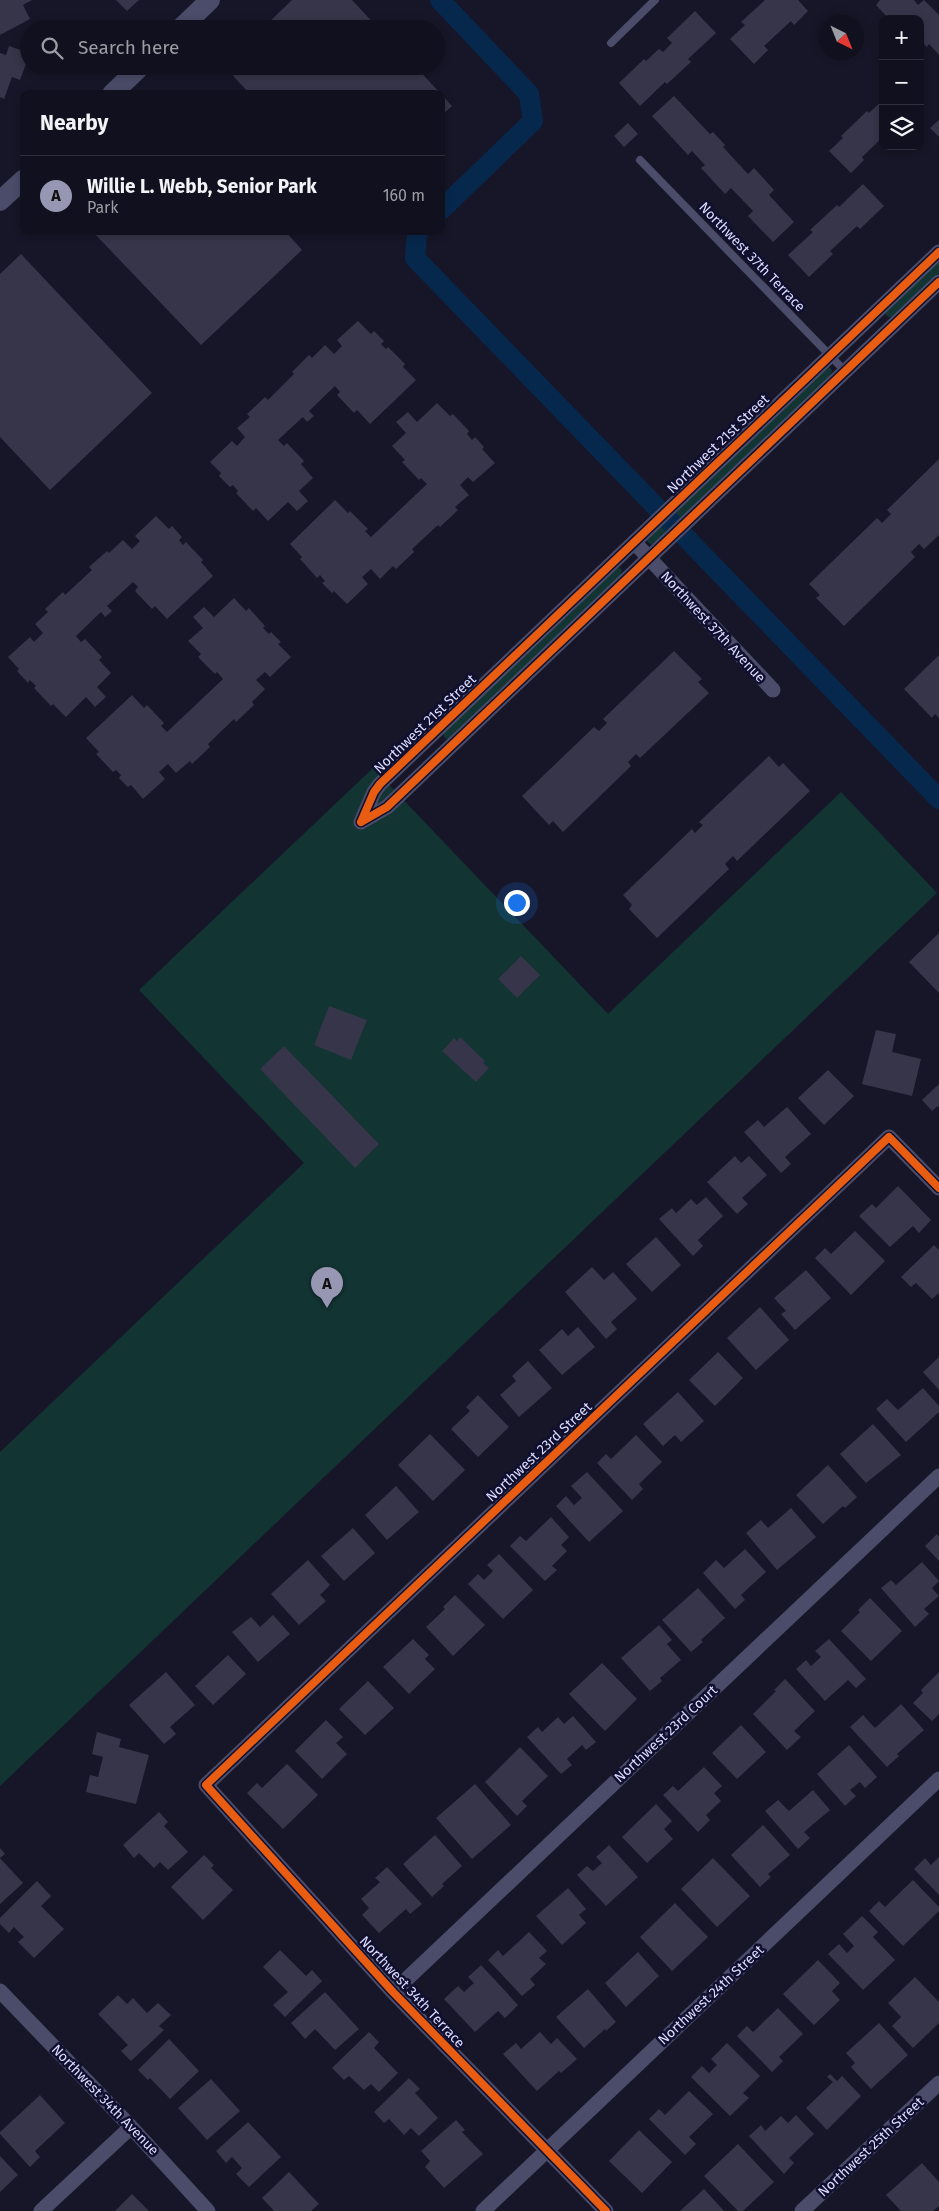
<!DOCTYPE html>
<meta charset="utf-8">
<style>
:root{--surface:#11101e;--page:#1a1927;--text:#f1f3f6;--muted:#9c9da4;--line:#30303c;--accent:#9797b4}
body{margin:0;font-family:"Fira Sans",sans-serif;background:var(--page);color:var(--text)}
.controls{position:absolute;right:15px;top:15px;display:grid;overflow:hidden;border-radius:10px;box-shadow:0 2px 8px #0003}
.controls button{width:45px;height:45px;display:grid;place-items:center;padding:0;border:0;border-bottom:1px solid var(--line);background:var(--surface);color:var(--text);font:25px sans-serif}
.compass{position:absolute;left:819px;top:15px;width:45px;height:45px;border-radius:50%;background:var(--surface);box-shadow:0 2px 8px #0003;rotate:137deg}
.you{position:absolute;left:516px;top:902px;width:18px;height:18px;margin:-12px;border:4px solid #fff;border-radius:50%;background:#1a73e8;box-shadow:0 0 0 8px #1a73e833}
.badge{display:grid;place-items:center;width:32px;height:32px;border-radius:50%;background:var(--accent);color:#111;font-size:16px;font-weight:700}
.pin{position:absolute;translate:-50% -41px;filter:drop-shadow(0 1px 2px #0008)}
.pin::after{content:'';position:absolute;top:26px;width:18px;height:15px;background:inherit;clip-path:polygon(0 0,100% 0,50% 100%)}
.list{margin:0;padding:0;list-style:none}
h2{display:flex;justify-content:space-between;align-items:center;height:65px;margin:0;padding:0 20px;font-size:21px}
h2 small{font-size:16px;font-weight:400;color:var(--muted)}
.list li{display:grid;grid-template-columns:32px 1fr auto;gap:15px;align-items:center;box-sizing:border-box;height:80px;padding:0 20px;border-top:1px solid var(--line)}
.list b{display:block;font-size:19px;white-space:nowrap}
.list p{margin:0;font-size:16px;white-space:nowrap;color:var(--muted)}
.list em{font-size:16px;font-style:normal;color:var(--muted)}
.icon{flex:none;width:28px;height:28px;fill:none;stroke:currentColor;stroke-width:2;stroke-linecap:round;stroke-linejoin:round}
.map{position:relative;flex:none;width:939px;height:2211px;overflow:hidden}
.search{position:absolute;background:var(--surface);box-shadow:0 2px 8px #0003;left:20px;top:20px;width:425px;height:55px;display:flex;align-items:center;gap:12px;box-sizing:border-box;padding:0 18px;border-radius:28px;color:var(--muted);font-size:19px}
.panel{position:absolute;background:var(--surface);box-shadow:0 2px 8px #0003;left:20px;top:90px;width:425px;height:145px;border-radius:10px}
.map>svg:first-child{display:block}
.green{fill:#123432}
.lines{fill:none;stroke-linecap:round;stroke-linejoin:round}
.canal{stroke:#07284d;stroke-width:20}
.building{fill:#363549}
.service{stroke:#4a4c69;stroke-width:8}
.minor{stroke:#4a4c69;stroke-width:15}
.tertiary{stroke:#4a4c69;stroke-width:20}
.cycleway-casing{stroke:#100f2f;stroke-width:11}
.cycleway{stroke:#e95d12;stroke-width:8}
.labels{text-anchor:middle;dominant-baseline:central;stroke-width:5;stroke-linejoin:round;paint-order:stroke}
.street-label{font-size:14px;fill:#dcddff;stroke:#100f2f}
</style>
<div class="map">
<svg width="939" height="2211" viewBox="0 0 939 2211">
<rect width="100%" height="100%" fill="#171628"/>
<!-- green -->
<path class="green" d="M939 260V273L892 317H888L885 314 886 310Z
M829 367 832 370 831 375 654 544H650L647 541 648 537 825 368Z
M619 567 622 570 621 575 450 738 446 739 443 735 444 731 615 568Z
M373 768 608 1014 841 792 937 893 0 1786V1452L304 1163 139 990Z"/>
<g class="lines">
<!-- canal -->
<path class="canal" d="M440 0 529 94 533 121 441 210
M419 231 417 234 415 258 939 799"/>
</g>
<!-- building -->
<path class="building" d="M0 0H32L23 5 30 19 0 35Z
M116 0H139L127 11Z
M292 0H352L379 29H262Z
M765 0H798L808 11 794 25 791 21 764 46 768 50 754 64 730 39 745 25 741 22Z
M880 0H914L918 5 924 0 939 15V55L929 44 927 47 920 40V19H889L876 5Z
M695 11 716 33 688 59 691 62 667 84 665 82 640 106 619 83 644 59 646 61 659 49 663 52 672 43 667 38Z
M9 46 29 53V56L20 80 12 77 4 99 0 97V53L6 55Z
M224 66H415L441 94H250Z
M441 94 452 106 441 116Z
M674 96 710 134 713 132 725 145 723 147 748 174 754 168 774 190 769 195 794 222 773 242 748 216 753 211 731 188 725 194 701 168 705 165 692 151 688 155 652 116Z
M883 100V137L862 157 864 160 851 173 829 151 843 138 841 136 867 111 869 113Z
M939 120V137L930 128Z
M628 123 638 134 624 147 614 136Z
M863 184 884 206 860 229 857 226 830 251 833 254 809 277 788 255 813 232 810 230 837 205 839 207Z
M92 231H285L302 250 201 345Z
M21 254 152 393 50 490 0 437V274Z
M358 321 371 334 374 331 384 341 381 344 386 349 388 347 405 364 403 367 416 380 370 424 357 410 354 413 337 395 340 392 335 386 309 411 314 416 307 422 303 417 278 440 284 446 287 443 304 461 301 464 313 478 299 491 308 501 297 511 288 502 268 521 256 508 253 511 236 493 238 491 233 485 230 487 219 476 221 473 210 462 232 441 237 446 245 437 237 428 250 417 247 414 265 397 268 400 294 374 292 372 309 355 312 358 325 345 334 354 342 346 337 340Z
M437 403 450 416 453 414 469 431 467 434 472 440 475 437 484 447 482 449 495 463 473 482 468 477 460 485 469 495 455 507 458 510 440 527 438 525 412 549 414 552 396 569 393 566 380 579 371 569 362 577 368 584 347 604 334 591 332 593 322 583 325 581 320 575 317 578 300 559 302 557 290 544 335 500 348 513 350 511 368 529 365 531 371 537 427 484 421 478 419 480 402 462 405 460 392 446 406 433 396 422 408 412 417 422Z
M939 459V535L924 549 919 544 911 552 915 557 844 626 816 598 820 595 809 584 877 518 882 523 891 514 887 510Z
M156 516 169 529 172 526 182 537 179 540 183 545 186 542 203 560 201 562 213 576 167 619 155 606 152 609 135 591 138 587 133 582 107 606 112 611 105 617 101 612 76 636 81 642 85 639 102 657 99 660 111 673 97 687 106 697 95 707 86 697 66 717 53 704 51 706 34 688 36 686 30 680 28 683 17 671 19 669 8 657 30 637 34 642 43 633 35 624 48 612 45 609 63 592 65 595 92 570 89 567 107 551 109 553 123 540 132 549 140 541 135 536Z
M234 598 246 611 249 608 265 626 263 628 269 634 271 632 281 642 278 644 291 657 270 677 265 672 256 680 265 689 252 702 254 705 236 722 234 719 208 744 210 747 192 764 190 761 176 773 168 764 159 772 165 779 143 799 131 785 128 787 119 778 121 775 116 770 113 772 96 754 99 752 86 738 132 695 144 708 147 705 164 723 161 726 167 732 223 679 217 672 215 674 198 657 201 654 188 641 203 628 193 617 204 607 214 617Z
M674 651 702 679 698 682 709 693 640 758 636 754 628 762 631 766 563 832 553 821 549 825 522 796 594 727 599 731 607 723 603 719Z
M939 655V718L935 714 932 718 904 689Z
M769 756 779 767 783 763 810 791 737 861 733 856 725 864 729 869 657 938 629 909 632 905 623 895 692 829 695 833 703 825 699 822Z
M939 933V993L909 962Z
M521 956 540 975 517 998 498 979Z
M329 1006 367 1020 351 1060 314 1045Z
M876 1030 896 1034 892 1052 921 1059 912 1096 862 1084Z
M460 1037 485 1061 483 1063 489 1068 476 1082 442 1051 454 1038 457 1041Z
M284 1046 379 1144 355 1168 260 1069Z
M828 1070 854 1096 824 1125 798 1098Z
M939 1084V1107L938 1106 932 1111 922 1100Z
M787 1107 811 1134 785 1157 791 1164 781 1173 744 1132 758 1120 764 1127Z
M735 1156 741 1163 749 1156 767 1175 742 1198 748 1204 737 1214 707 1182Z
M898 1186 931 1220 919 1233 913 1226 890 1247 859 1216 872 1204 876 1208Z
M706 1197 723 1216 698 1240 703 1246 693 1256 659 1219 672 1208 676 1213 691 1199 697 1205Z
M855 1231 885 1261 851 1295 815 1258 825 1248 831 1254Z
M656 1237 681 1265 652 1292 626 1264Z
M934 1245 939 1250V1293L932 1299 916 1283 911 1287 901 1277Z
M592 1267 604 1280 613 1272 637 1299 611 1322 617 1329 606 1339 565 1292Z
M806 1270 831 1298 795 1330 781 1314 786 1311 774 1298Z
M760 1307 789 1340 756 1370 727 1338Z
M578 1327 595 1347 562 1375 539 1350 562 1329 568 1336Z
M718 1352 743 1378 715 1406 689 1380Z
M939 1357V1390L923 1372Z
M528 1361 552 1388 519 1417 500 1395 516 1381 512 1376Z
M923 1388 939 1406V1412L906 1442 876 1409 887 1399 898 1410Z
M678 1392 704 1421 681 1442 675 1435 663 1446 643 1424Z
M478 1395 509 1427 478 1457 451 1429 470 1411 466 1407Z
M873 1424 901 1455 866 1483 840 1454Z
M430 1434 465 1470 433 1501 398 1465Z
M636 1435 662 1462 639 1484 643 1489 632 1500 597 1463 606 1454 611 1459Z
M828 1465 857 1497 845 1508 843 1506 823 1524 796 1495Z
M587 1472 623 1511 589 1542 556 1506 566 1496 574 1505 582 1498 571 1486Z
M396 1486 419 1512 387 1540 365 1515Z
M791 1508 816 1537 777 1570 746 1533 761 1520 768 1528Z
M551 1517 569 1537 561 1545 567 1551 552 1566 557 1570 545 1581 510 1546 520 1536 526 1541Z
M353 1528 375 1553 344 1581 321 1556Z
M937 1534 939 1537V1561L925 1546Z
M745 1549 766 1572 741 1595 745 1600 735 1609 703 1573 716 1560 724 1568Z
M499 1554 533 1590 503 1619 468 1584 478 1574 484 1580 493 1571 487 1565Z
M308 1560 330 1585 320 1595 326 1601 299 1625 271 1594Z
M922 1562 939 1581 932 1588 939 1596 924 1609 929 1614 915 1627 881 1588 891 1580 896 1585Z
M698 1588 725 1618 701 1640 703 1642 691 1652 662 1620Z
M455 1595 485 1625 453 1656 426 1627 445 1609 443 1607Z
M870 1598 902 1631 871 1661 841 1631 860 1612 858 1610Z
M273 1615 290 1634 258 1662 232 1632 251 1617 260 1627Z
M659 1625 672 1640 667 1644 681 1660 660 1678 662 1681 650 1691 621 1658Z
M413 1639 429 1655 425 1659 435 1669 409 1694 383 1667Z
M829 1639 866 1679 856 1688 848 1680 825 1701 796 1669 806 1660 811 1666 821 1657 815 1651Z
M228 1655 246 1674 213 1705 195 1686Z
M602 1663 637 1699 605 1731 569 1694Z
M166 1672 195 1705 170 1727 176 1734 164 1744 129 1705Z
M939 1672V1714L932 1721 913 1703 923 1693 921 1690Z
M785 1679 815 1711 794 1731 801 1737 787 1750 753 1714 776 1691 774 1690Z
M368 1681 394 1708 365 1735 339 1709Z
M901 1704 924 1730 897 1754 899 1756 887 1767 850 1727 863 1715 875 1728Z
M573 1716 596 1742 586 1750 582 1745 567 1759 572 1765 561 1774 527 1737 538 1727 542 1732 558 1717 564 1724Z
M326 1720 343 1737 336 1743 347 1754 322 1779 295 1751Z
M741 1725 766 1752 737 1779 712 1753Z
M97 1732 121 1739 119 1747 149 1755 136 1804 86 1792 90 1775 98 1777 103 1757 92 1754Z
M849 1745 877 1777 865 1788 860 1782 850 1790 856 1796 845 1806 817 1774Z
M520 1747 548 1776 522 1801 527 1806 517 1816 485 1782Z
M287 1764 318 1795 283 1829 247 1793 257 1783 262 1788Z
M704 1767 722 1786 714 1793 721 1801 706 1815 710 1820 698 1832 663 1795 673 1786 678 1791Z
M475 1784 511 1825 472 1859 436 1818Z
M813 1790 830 1810 804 1832 810 1838 798 1849 765 1811 778 1800 789 1811Z
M656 1804 672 1821 664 1829 673 1839 647 1863 622 1837Z
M159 1812 168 1822 164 1826 188 1852 168 1870 160 1862 154 1868 139 1853 134 1858 123 1845Z
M763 1825 790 1855 768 1874 771 1877 760 1887 731 1855Z
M435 1835 462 1866 442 1884 444 1886 432 1897 403 1864Z
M609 1845 638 1877 606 1906 577 1875 587 1866 593 1871 602 1863 596 1857Z
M0 1848 5 1854 0 1858 23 1883 0 1904Z
M204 1855 214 1865 211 1868 233 1890 203 1920 171 1887Z
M939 1857V1895L914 1869 925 1858 931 1865Z
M713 1858 750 1896 717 1927 681 1889Z
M387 1867 422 1904 410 1914 406 1909 379 1933 362 1915 369 1908 361 1899 380 1882 375 1878Z
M913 1880 939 1907V1911L903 1946 869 1911 879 1901 885 1907Z
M37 1881 51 1896 41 1906 64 1929 34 1958 18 1942 24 1937 14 1927 9 1933 0 1924V1918Z
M568 1888 586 1909 579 1915 586 1923 562 1945 536 1916Z
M675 1903 708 1937 672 1971 640 1937Z
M862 1916 878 1932 873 1937 895 1960 863 1990 828 1954 839 1944 847 1953 854 1946 843 1934Z
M529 1932 547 1951 539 1958 546 1964 530 1979 535 1985 522 1996 488 1960 498 1950 503 1956Z
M280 1950 306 1976 312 1970 322 1981 285 2017 273 2005 288 1992 263 1967Z
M638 1952 659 1976 626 2007 605 1983Z
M818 1960 840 1983 832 1991 840 2000 814 2025 783 1994Z
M481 1965 518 2005 505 2018 498 2011 475 2032 444 1999 458 1986 464 1992 474 1983 468 1977Z
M915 1977 939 2002V2023L913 2048 892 2026 901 2017 888 2003Z
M588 1989 616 2022 606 2031 605 2029 584 2048 556 2017Z
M325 1992 359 2029 335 2050 315 2029 305 2039 291 2023Z
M118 1995 127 2004 133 1998 147 2013 158 2003 171 2015 159 2026 164 2030 131 2061 121 2051 128 2045 98 2014Z
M778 2008 803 2034 779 2057 783 2061 772 2072 737 2036 747 2026 753 2032Z
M879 2023 908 2055 871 2089 851 2067 855 2063 846 2053Z
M369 2032 379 2042 374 2048 398 2073 379 2092 371 2084 364 2090 349 2076 344 2080 332 2068Z
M540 2032 551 2044 557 2038 577 2059 561 2073 559 2071 537 2091 503 2054 516 2043 521 2049Z
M169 2039 199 2071 170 2099 150 2078 148 2080 138 2070Z
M727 2043 760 2076 743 2093 749 2098 730 2116 691 2077 702 2066 709 2073 717 2065 711 2059Z
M830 2074 837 2081 842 2076 861 2096 827 2130 806 2108 833 2082 827 2077Z
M409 2078 420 2089 415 2093 438 2118 419 2136 411 2128 404 2135 389 2119 384 2123 374 2112Z
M211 2079 240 2111 207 2140 178 2108Z
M689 2091 713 2114 689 2137 696 2144 685 2155 649 2119 659 2109 665 2115Z
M40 2095 65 2123 35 2151 40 2157 30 2167 0 2134V2132Z
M796 2115 814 2134 789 2158 794 2163 784 2174 749 2136 761 2125 765 2131 781 2116 788 2123Z
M456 2120 465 2130 462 2132 483 2154 444 2188 425 2167 430 2161 421 2151Z
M248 2122 281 2157 249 2187 236 2174 242 2168 232 2157 226 2163 216 2151Z
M639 2130 672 2162 642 2193 609 2161Z
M738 2144 774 2182 743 2211H738L704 2176Z
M0 2156 18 2175 0 2192Z
M922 2163 939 2182V2206L933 2211H901L886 2195Z
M289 2172 319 2204 311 2211H274L262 2198Z
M704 2189 724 2211H680Z
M132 2194 149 2211H115Z"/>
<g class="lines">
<!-- service -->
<path class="service" d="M611 43 655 0
M640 160 845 371"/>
<!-- minor -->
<path class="minor" d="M634 542 773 690
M361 822 374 792 380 784 939 252
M361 822 387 807 939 282
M0 1991 131 2127 208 2211
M393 1992 939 1476
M41 2211 131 2127
M483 2211 939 1779
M606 2211 393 1992 206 1785 889 1137 939 1188
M802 2211 939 2083"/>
<!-- tertiary -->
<path class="tertiary" d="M180 29 210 0
M112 94 141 66
M0 201 24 179"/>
<defs>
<path id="cycleway" d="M361 822 374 792 380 784 939 252
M361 822 387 807 939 282
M606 2211 393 1992 206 1785 889 1137 939 1188"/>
</defs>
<!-- cycleway casing -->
<use href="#cycleway" class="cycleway-casing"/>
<!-- cycleway -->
<use href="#cycleway" class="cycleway"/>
</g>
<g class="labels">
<!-- street labels -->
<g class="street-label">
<text transform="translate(752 257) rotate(46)">Northwest 37th Terrace</text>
<text transform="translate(718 444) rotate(-44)">Northwest 21st Street</text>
<text transform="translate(713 627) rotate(47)">Northwest 37th Avenue</text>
<text transform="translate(425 724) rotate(-44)">Northwest 21st Street</text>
<text transform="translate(539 1452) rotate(-43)">Northwest 23rd Street</text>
<text transform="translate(666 1734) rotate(-43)">Northwest 23rd Court</text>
<text transform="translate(412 1992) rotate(47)">Northwest 34th Terrace</text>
<text transform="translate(711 1995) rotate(-43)">Northwest 24th Street</text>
<text transform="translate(105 2100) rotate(46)">Northwest 34th Avenue</text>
<text transform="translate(871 2147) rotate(-43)">Northwest 25th Street</text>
</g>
</g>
</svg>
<div class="controls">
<button>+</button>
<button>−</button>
<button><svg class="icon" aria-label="layers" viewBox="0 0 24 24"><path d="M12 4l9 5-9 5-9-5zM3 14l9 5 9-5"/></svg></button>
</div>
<svg class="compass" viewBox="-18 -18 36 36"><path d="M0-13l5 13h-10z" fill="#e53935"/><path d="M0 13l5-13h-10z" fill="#9c9da4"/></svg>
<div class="you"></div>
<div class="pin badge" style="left:327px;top:1308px">A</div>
<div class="search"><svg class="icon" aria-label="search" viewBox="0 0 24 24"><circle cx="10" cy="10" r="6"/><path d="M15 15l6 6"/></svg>Search here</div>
<section class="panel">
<h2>Nearby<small></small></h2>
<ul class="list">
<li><span class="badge">A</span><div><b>Willie L. Webb, Senior Park</b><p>Park</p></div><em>160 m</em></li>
</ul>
</section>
</div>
